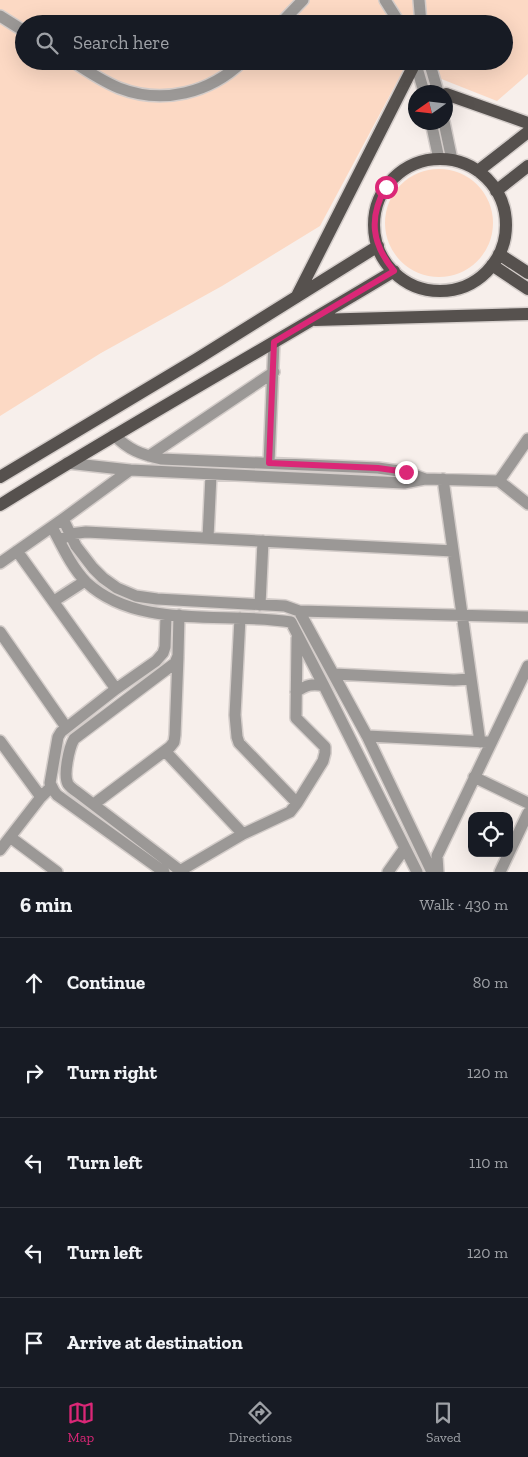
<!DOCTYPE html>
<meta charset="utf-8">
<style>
:root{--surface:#171b24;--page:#20242c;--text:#f1f3f6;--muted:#9ea1a6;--line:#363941;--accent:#db2777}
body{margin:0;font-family:"Zilla Slab",serif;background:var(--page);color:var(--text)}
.controls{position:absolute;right:15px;bottom:15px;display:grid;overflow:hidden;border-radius:10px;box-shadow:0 5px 20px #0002}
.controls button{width:45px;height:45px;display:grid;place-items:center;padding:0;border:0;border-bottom:1px solid var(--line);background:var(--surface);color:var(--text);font:25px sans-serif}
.compass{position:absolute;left:408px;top:85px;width:45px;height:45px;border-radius:50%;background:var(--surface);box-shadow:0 5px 20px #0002;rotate:256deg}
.stop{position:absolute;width:15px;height:15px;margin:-11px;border:4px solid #db2777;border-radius:50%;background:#fff}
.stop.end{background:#db2777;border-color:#fff;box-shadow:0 1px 5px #0008}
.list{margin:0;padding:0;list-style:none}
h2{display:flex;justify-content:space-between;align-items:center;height:65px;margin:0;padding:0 20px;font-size:21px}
h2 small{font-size:16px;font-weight:400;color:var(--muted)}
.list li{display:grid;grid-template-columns:32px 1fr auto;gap:15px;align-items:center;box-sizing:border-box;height:90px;padding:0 20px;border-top:1px solid var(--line)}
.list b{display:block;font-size:19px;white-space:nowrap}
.list em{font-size:16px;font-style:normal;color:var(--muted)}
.icon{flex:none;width:28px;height:28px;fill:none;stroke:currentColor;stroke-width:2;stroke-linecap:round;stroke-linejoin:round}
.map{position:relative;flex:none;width:528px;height:872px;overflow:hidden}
.search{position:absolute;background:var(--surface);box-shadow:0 5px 20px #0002;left:15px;right:15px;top:15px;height:55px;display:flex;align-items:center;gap:12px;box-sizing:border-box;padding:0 18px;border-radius:28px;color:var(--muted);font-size:19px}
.sheet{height:515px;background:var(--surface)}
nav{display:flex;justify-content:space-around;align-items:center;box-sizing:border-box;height:70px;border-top:1px solid var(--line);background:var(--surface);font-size:14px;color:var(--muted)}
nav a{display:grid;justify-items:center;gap:2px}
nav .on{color:var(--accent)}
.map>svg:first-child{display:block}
.green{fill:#fcd9c4;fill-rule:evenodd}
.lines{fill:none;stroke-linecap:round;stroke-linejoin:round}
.minor-casing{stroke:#d4cdca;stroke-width:14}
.major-casing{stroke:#d4cdca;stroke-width:15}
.minor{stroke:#9b9896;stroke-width:11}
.major{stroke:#56514e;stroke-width:12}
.route{stroke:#db2777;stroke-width:6}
</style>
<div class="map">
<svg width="528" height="872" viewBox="0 0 528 872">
<rect width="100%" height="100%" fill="#f7efeb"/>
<!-- green -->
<path class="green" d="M0 0H528V74L497 101 406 65 320 226 222 286 101 353 0 416ZM24 24H504V61H24Z
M385 223a54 54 0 1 1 108 0a54 54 0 1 1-108 0Z"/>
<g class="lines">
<defs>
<path id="minor" d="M385 0 400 24
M419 0 421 24
M0 16 24 31
M280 24 303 0
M72 61C87 71 102 81 119 88 163 105 210 93 243 61
M415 61 424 92
M429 61 438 92
M431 122 439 159
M444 122 452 160
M114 435C129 450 140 454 161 459L378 468 406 472 425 479
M149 456 274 372
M67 463 130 470 404 483 425 479 499 481
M269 463 274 342
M443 479 480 742
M499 481 528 439
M499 481 528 504
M63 519 76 546 93 568 103 578 117 588 136 596 157 599 285 606 299 611 528 617
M52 527C61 544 72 568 86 582 139 631 225 611 291 622L324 686 417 872
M64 538 70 534 86 532 453 551
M208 538 211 475
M17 551 116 689
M0 563 63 519 130 470
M54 601 85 581
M260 605 263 541
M299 611 367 736 432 872
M179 615 178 656 175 663 74 739C69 748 63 775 68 784 70 787 74 790 77 792L182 872
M240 618 235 715 237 737 239 743 297 803
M0 632 66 727
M334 674 454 680 471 679
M296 692C306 685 313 683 324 686
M367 736 487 742
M0 741 41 797
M165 751 243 834
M474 777 528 803
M94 804 170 747 174 742 175 735 178 657
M10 837 57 872
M0 850 41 797 51 787
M509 853 528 813
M164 872 57 795 54 791 50 783 58 737 61 732 116 689 156 661 163 653 165 647 166 615
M178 872 243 834 290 812 297 803 323 761 325 753V747L296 718 297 638
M388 872 405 848
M438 872 437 856 528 666
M500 872 509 853"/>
<path id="major" d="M446 94 528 123
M374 225a66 66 0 1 1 132 0a66 66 0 1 1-132 0Z
M478 171 528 132
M496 191 528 166
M499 254 528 273
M492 265 528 289
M297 296 416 61
M315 320 528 314
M0 477 197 359 378 246
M0 505C130 424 263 350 394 271"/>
</defs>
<!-- minor casing -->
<use href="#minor" class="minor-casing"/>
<!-- major casing -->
<use href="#major" class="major-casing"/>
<!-- minor -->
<use href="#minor" class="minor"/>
<!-- major -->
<use href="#major" class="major"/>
</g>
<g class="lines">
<!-- route -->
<path class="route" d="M386 187C368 218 372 244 394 271L274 342 269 463 378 468 406 472"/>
</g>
</svg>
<div class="controls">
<button><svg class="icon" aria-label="locate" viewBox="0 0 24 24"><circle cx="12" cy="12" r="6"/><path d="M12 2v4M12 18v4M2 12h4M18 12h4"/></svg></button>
</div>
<svg class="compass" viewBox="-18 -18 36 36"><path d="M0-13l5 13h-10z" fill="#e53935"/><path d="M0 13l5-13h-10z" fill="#9ea1a6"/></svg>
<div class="stop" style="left:386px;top:187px"></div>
<div class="stop end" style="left:406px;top:472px"></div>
<div class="search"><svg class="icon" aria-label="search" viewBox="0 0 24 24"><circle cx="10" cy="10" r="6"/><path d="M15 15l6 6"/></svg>Search here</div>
</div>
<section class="sheet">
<h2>6 min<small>Walk · 430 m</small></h2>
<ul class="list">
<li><svg class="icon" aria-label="ahead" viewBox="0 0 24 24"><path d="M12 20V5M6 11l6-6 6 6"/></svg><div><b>Continue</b></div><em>80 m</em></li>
<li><svg class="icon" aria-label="right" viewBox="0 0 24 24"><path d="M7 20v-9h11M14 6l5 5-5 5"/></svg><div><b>Turn right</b></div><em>120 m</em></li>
<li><svg class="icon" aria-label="left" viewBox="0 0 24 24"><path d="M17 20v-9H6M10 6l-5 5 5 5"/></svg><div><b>Turn left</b></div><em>110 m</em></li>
<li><svg class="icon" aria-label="left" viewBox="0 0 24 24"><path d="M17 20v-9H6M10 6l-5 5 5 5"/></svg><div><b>Turn left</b></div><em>120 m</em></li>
<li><svg class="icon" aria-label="arrive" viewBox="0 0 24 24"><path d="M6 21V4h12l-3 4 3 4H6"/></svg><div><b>Arrive at destination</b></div></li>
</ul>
</section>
<nav>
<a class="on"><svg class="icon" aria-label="map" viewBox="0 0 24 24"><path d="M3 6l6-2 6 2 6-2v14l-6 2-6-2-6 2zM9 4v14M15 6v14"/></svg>Map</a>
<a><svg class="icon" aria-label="directions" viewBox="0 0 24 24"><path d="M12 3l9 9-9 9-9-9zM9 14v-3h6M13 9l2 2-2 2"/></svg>Directions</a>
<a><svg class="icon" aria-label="saved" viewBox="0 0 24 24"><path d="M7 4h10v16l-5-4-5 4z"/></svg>Saved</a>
</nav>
